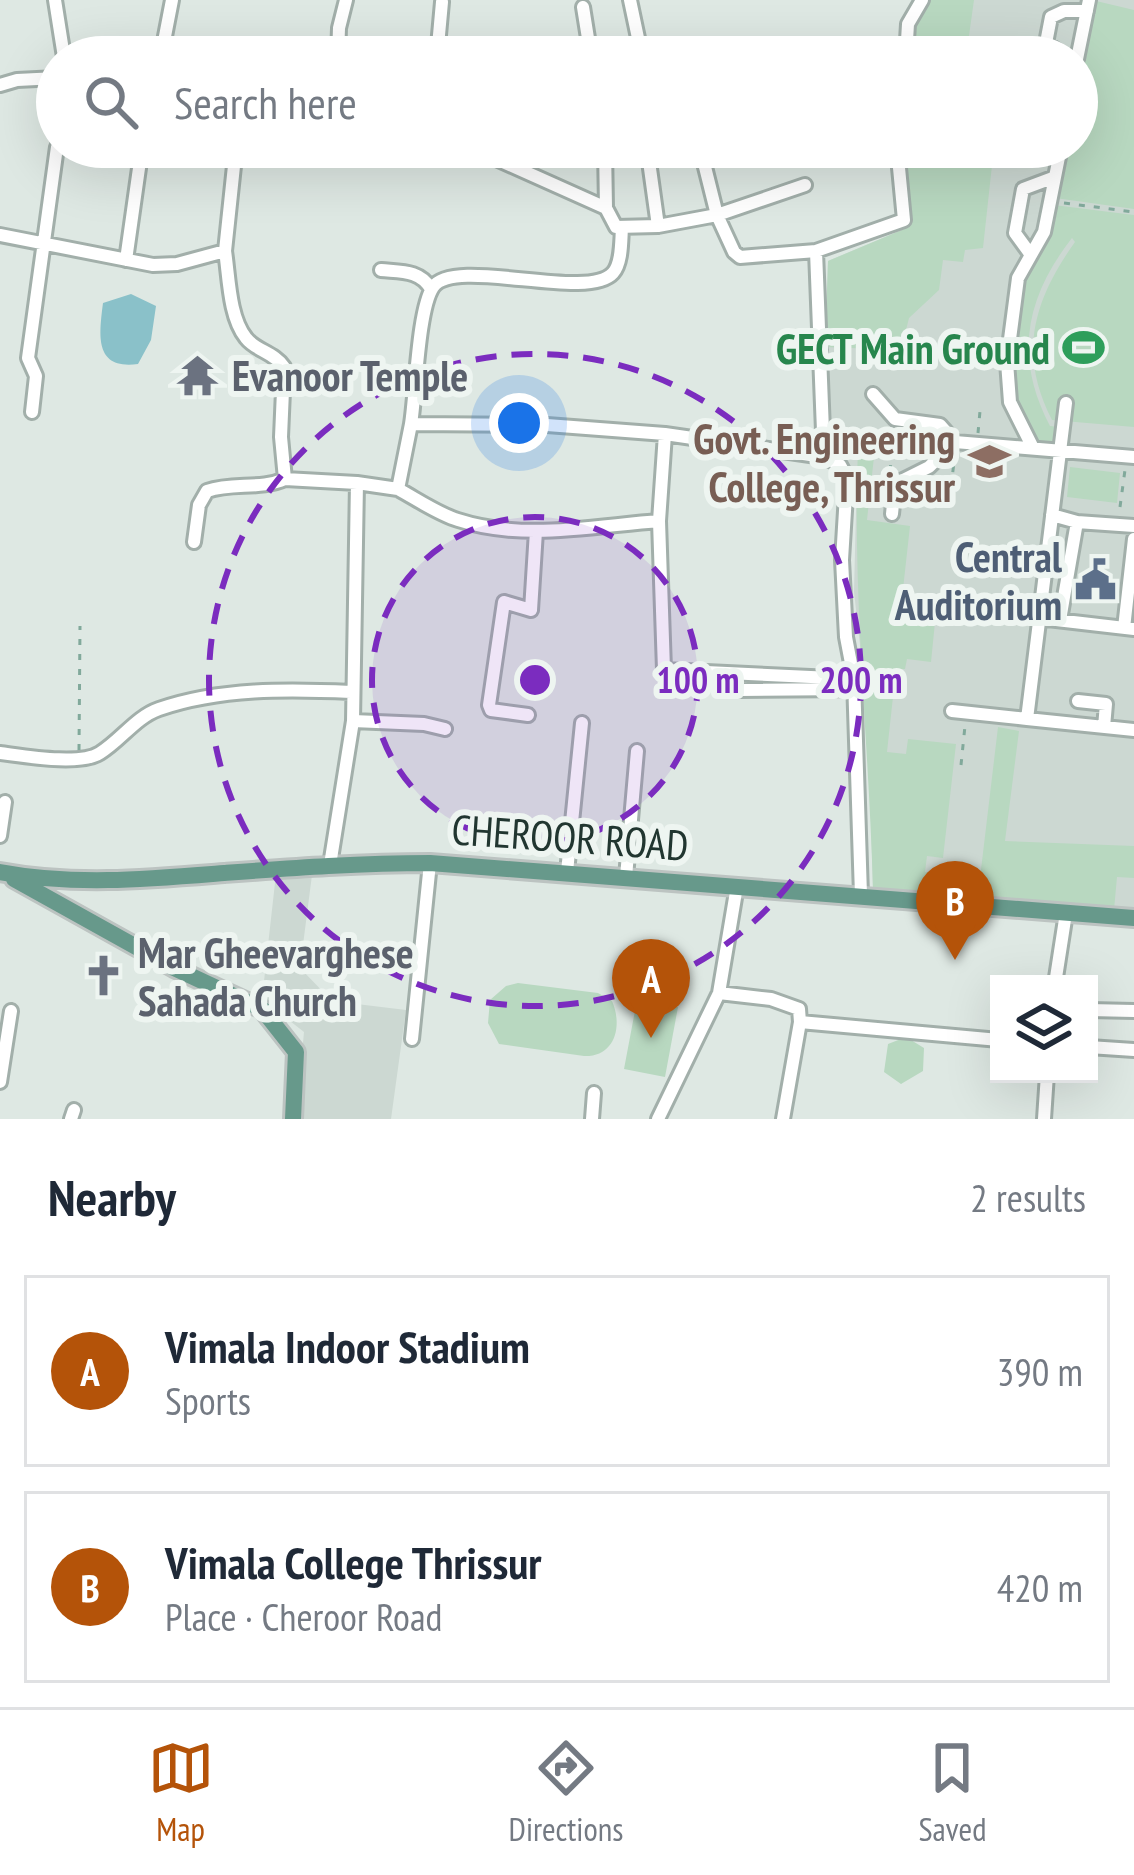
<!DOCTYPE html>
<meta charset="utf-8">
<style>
:root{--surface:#fff;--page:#f6f6f7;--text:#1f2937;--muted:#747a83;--line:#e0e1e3;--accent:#b45309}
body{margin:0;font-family:"PT Sans Narrow",sans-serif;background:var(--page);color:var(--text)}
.controls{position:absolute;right:36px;bottom:36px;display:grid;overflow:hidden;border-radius:0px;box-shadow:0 12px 48px #0002}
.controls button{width:108px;height:108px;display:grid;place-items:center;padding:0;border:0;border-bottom:3px solid var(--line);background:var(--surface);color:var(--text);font:60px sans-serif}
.you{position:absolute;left:519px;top:423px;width:42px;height:42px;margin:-30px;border:9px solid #fff;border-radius:50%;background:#1a73e8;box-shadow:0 0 0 18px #1a73e833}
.badge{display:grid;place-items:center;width:78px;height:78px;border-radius:50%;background:var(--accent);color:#fff;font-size:39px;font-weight:700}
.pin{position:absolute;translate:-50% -99px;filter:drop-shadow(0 3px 6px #0008)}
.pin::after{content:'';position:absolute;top:63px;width:42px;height:36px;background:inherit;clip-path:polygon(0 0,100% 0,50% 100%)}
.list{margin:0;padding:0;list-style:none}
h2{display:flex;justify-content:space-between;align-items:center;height:156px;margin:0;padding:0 48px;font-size:51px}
h2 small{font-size:39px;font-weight:400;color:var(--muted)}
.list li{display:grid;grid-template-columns:78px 1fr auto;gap:36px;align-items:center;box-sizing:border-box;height:192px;margin:0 24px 24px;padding:0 24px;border:3px solid var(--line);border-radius:0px}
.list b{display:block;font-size:45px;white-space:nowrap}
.list p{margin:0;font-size:39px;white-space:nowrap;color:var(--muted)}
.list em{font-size:39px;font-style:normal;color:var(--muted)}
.icon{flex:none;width:66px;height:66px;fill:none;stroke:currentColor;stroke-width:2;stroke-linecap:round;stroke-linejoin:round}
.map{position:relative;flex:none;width:1134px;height:1119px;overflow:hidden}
.search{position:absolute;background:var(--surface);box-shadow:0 12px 48px #0002;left:36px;right:36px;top:36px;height:132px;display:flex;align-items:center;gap:30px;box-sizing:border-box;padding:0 42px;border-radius:66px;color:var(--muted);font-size:45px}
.sheet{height:588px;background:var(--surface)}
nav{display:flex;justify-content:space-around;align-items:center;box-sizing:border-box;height:168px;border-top:3px solid var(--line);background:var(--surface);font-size:33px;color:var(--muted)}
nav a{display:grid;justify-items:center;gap:6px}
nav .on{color:var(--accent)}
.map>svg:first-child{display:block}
.built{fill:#ccd8d2}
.green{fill:#b8d8c0}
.water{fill:#8ac1c9}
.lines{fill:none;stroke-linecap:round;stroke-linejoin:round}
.minor-casing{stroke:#a2afaa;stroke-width:18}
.major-casing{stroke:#bcc3c1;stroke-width:22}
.path{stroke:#81a99b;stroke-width:3;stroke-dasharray:6 9;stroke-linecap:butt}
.minor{stroke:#fff;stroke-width:12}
.major{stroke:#67998b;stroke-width:16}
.ring{fill:none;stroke:#7b2cbf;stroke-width:6;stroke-dasharray:21 15}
.labels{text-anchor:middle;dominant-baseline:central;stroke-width:12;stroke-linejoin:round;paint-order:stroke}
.leisure-label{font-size:42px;font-weight:bold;fill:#27864d;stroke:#eef5f1;text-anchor:end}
.worship-label{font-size:42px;font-weight:bold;fill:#5b616d;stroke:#eef5f1;text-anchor:start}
.education-label{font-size:42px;font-weight:bold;fill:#785e54;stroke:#eef5f1;text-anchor:end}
.service-label{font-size:42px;font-weight:bold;fill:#4e5e75;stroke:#eef5f1;text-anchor:end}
.street-label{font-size:42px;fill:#213630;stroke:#eef5f1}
.centre{fill:#7b2cbf;stroke:#eef5f1;stroke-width:6}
.ring-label{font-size:36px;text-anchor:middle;font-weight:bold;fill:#7b2cbf;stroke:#eef5f1;stroke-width:12;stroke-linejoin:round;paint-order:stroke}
</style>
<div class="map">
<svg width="1134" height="1119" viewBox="0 0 1134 1119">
<rect width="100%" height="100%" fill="#dee8e3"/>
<!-- built -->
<path class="built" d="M927 0H1134V912L873 890 868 715 854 592 857 471 832 453 824 441 828 261 909 227 904 147H1077V57H909Z
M276 874 312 875 300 968 332 1001 406 1010 391 1119H296L304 1032 262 999Z"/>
<!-- green -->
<path class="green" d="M927 0H974L966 57H909L911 26Z
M1092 0 1134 10V209L1055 198 1065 147H1077V82Z
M904 147H988L993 156 983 248 965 250 963 262 943 260 939 290 909 318 901 350 825 347 828 261 909 227Z
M1054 205 1134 215V427L1052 420C1018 354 1033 301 1075 242L1072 238C1025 298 1014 358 1050 426L1060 427 1057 445 1035 442C1028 429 1017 414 1014 399 999 333 1028 264 1054 205Z
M858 447 875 448 867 520 910 526 902 598 937 602 931 662 907 659 905 669H896L887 752 906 754 908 739 956 744 943 858 927 856 925 872 980 878 998 727 1019 731 1005 841 1134 846V878L1117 877 1114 910 873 890C869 742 852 595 858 447Z
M1070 467 1120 473 1117 503 1067 497Z
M518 983 598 993 612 1001C623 1026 615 1057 584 1056L499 1044 488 1023 490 1000 506 986Z
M637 1000 678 1007 665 1077 624 1069Z
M906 1037 924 1048 923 1071 901 1084 884 1072 888 1044Z"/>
<!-- water -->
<path class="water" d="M131 294 156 306 151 340 138 364C94 370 99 335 103 303Z"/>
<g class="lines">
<defs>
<path id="minor" d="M55 0 64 57
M630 0 642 57
M583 7 591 57
M161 57 172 0
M338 57 339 28 346 0
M437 57 442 2
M906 57 908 24 922 0
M1066 57 1046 43 1051 17 1064 11H1087
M1077 59 1089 0
M0 85 17 80 57 78
M460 147 483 153 606 208 616 227 658 226 717 215 734 252 740 257 816 251
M605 147 606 208
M647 147 658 226
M705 147 704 163 717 215 805 185
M0 235 153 265 177 264 225 251C229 277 229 317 246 338 256 351 274 352 284 367L281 437 285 479 357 483 353 721 330 865
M225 251 236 147
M1031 255 1015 233 1023 189 1055 177
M126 260 142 147
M381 270C401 272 420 270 431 289
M873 394 895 419 940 425 955 442 1134 457
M32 412 36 376 28 358 57 147
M411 424C416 393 418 309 433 287 455 256 587 302 613 273 622 263 621 241 622 228
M665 434 659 521 664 670 854 679
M925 439 954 442
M1032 446 1010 402 1007 362 1018 278 1044 232 1061 147
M824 457 816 251 904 220 897 147
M357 483 398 489 411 424 547 425 665 434 824 457 840 465 847 478 842 560 846 637 854 679 861 895
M398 489C418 500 438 514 458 520 523 541 593 526 659 521
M892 514 895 484 929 467 955 442
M1052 515 1077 522 1134 526
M194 542 199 505 207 491C233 482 260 490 285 479
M1039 618 1134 629
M1060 620 1077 522
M1124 628 1134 539
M739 690 854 689
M1078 701 1106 704 1104 727
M952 711 1027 719 1066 403
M528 715 491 710 489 705 504 602 531 610 536 531
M1027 719 1134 730
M353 721 424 724 445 729
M0 753C24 756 80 766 100 753 121 740 136 717 159 709 220 688 288 689 351 692
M0 836 5 802
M567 872 582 723
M626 877 637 751
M737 886 719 993 771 999 799 1009 800 1022 783 1119
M1055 984 1066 913
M1089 1010 1134 1011
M800 1022 999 1040
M412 1039 430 863
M1089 1047 1134 1050
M0 1082 11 1011
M71 1119 74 1110
M592 1119 594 1093
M658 1119 719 993
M1044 1119 1047 1074"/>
<path id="major" d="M0 872C74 886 150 879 224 873 293 868 361 863 430 863L1134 918
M14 879 174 968 262 1009 296 1052 293 1119"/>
</defs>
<!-- minor casing -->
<use href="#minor" class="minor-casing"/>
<!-- major casing -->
<use href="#major" class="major-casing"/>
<!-- path -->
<path class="path" d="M1064 203 1134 212
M978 433 980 411
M890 471 894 432
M951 487 954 462
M1120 507 1125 470
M79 750 80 626
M961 765 965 726"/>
<!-- minor -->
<use href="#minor" class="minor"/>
<!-- major -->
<use href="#major" class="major"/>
</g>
<!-- distance rings -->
<circle cx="535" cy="680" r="163" fill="#7b2cbf" fill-opacity=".12"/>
<g class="ring">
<circle cx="535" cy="680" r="163"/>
<circle cx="535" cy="680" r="326"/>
</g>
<!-- icons -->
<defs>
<symbol id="stadium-bare" viewBox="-9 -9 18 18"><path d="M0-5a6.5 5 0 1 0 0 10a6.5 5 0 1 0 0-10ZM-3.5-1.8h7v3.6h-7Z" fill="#2e9e5b" stroke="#eef5f1" stroke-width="2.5" paint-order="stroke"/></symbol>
<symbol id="temple-bare" viewBox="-9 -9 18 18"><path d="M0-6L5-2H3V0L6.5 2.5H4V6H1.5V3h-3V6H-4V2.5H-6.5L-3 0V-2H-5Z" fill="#6b7280" stroke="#eef5f1" stroke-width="2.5" paint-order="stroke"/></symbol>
<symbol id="university-bare" viewBox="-9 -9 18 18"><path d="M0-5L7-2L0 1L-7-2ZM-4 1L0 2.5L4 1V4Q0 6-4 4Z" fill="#8d6e63" stroke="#eef5f1" stroke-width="2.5" paint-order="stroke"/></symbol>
<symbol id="civic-bare" viewBox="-9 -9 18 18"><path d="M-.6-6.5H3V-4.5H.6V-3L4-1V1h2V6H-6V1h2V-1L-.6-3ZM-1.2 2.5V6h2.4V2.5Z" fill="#5c6f8a" stroke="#eef5f1" stroke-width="2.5" paint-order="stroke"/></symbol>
<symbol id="church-bare" viewBox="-9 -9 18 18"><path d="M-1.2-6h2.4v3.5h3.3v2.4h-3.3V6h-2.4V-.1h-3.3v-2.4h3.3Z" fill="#6b7280" stroke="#eef5f1" stroke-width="2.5" paint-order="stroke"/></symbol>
</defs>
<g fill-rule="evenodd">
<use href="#stadium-bare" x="1054" y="318" width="59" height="59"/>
<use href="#temple-bare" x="168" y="346" width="59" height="59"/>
<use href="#university-bare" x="960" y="432" width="59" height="59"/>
<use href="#civic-bare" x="1066" y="550" width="59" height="59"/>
<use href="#church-bare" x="74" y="946" width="59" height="59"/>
</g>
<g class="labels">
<!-- leisure labels -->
<g class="leisure-label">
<text x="1050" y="348">GECT Main Ground</text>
</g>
<!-- worship labels -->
<g class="worship-label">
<text x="232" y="375">Evanoor Temple</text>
<text x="138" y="952">Mar Gheevarghese<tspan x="138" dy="48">Sahada Church</tspan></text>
</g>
<!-- education labels -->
<g class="education-label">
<text x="955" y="438">Govt. Engineering<tspan x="955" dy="48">College, Thrissur</tspan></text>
</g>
<!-- service labels -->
<g class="service-label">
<text x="1062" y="556">Central<tspan x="1062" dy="48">Auditorium</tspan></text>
</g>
<!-- street labels -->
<g class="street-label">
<text transform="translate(570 837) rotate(4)">CHEROOR ROAD</text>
</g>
</g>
<circle cx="535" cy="680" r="18" class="centre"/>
<g class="ring-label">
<text x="698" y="693">100 m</text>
<text x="861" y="693">200 m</text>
</g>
</svg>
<div class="controls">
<button><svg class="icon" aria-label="layers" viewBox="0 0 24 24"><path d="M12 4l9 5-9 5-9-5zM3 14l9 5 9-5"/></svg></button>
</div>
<div class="you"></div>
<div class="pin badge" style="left:651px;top:1038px">A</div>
<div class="pin badge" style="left:955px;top:960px">B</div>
<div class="search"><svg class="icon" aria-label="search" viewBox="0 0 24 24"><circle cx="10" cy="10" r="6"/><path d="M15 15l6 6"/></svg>Search here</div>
</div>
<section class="sheet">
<h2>Nearby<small>2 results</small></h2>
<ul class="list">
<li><span class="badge">A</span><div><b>Vimala Indoor Stadium</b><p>Sports</p></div><em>390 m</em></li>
<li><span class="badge">B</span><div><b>Vimala College Thrissur</b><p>Place · Cheroor Road</p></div><em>420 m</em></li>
</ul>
</section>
<nav>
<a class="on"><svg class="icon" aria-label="map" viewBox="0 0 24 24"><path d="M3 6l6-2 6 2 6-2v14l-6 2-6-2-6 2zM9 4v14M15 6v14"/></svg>Map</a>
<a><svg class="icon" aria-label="directions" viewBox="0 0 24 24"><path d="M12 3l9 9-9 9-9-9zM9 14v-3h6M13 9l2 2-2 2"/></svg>Directions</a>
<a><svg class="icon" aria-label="saved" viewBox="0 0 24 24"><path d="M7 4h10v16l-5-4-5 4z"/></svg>Saved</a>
</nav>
